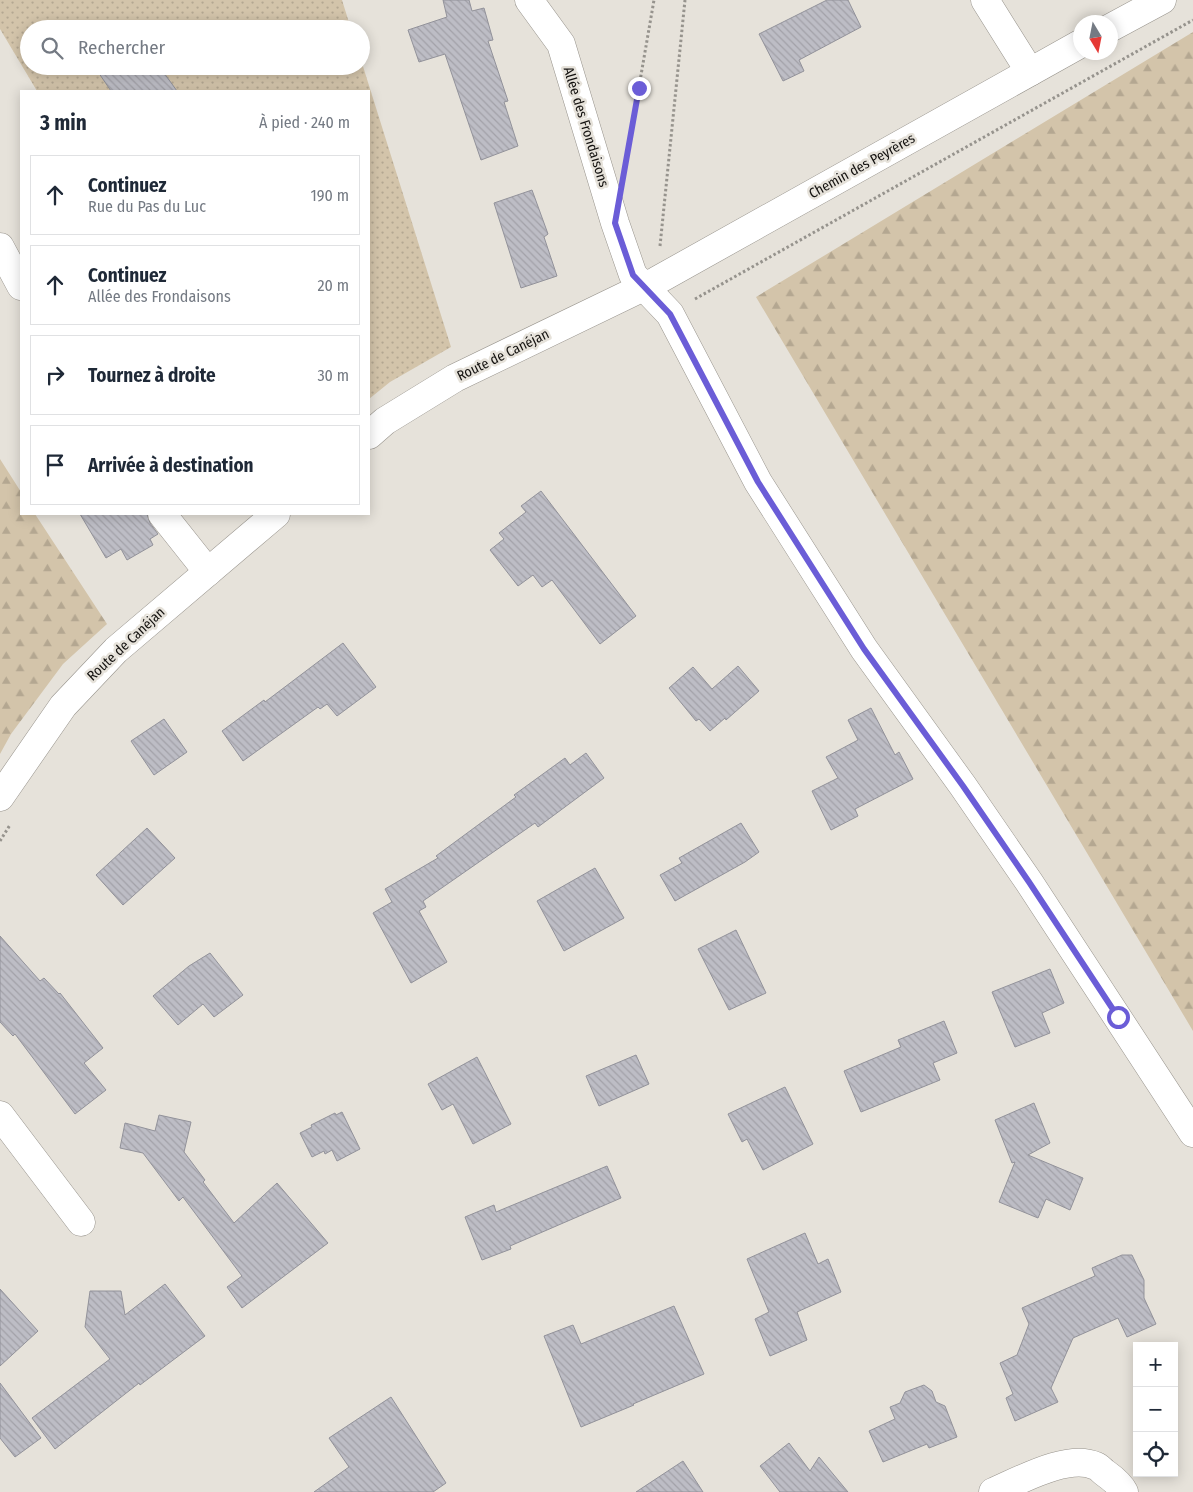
<!DOCTYPE html>
<html lang="fr">
<meta charset="utf-8">
<style>
:root{--surface:#fff;--page:#f2f2f3;--text:#1f2937;--muted:#747a83;--line:#e0e1e3}
body{margin:0;font-family:"Fira Sans Condensed",sans-serif;background:var(--page);color:var(--text)}
.controls{position:absolute;right:15px;bottom:15px;display:grid;overflow:hidden;border-radius:0px;box-shadow:0 2px 12px #0003}
.controls button{width:45px;height:45px;display:grid;place-items:center;padding:0;border:0;border-bottom:1px solid var(--line);background:var(--surface);color:var(--text);font:25px sans-serif}
.compass{position:absolute;left:1073px;top:15px;width:45px;height:45px;border-radius:50%;background:var(--surface);box-shadow:0 2px 12px #0003;rotate:170deg}
.stop{position:absolute;width:15px;height:15px;margin:-11px;border:4px solid #6b5dd7;border-radius:50%;background:#fff}
.stop.end{background:#6b5dd7;border-color:#fff;box-shadow:0 1px 5px #0008}
.list{margin:0;padding:0;list-style:none}
h2{display:flex;justify-content:space-between;align-items:center;height:65px;margin:0;padding:0 20px;font-size:21px}
h2 small{font-size:16px;font-weight:400;color:var(--muted)}
.list li{display:grid;grid-template-columns:32px 1fr auto;gap:15px;align-items:center;box-sizing:border-box;height:80px;margin:0 10px 10px;padding:0 10px;border:1px solid var(--line);border-radius:0px}
.list b{display:block;font-size:19px;white-space:nowrap}
.list p{margin:0;font-size:16px;white-space:nowrap;color:var(--muted)}
.list em{font-size:16px;font-style:normal;color:var(--muted)}
.icon{flex:none;width:28px;height:28px;fill:none;stroke:currentColor;stroke-width:2;stroke-linecap:round;stroke-linejoin:round}
.map{position:relative;flex:none;width:1193px;height:1492px;overflow:hidden}
.search{position:absolute;background:var(--surface);box-shadow:0 2px 12px #0003;left:20px;top:20px;width:350px;height:55px;display:flex;align-items:center;gap:12px;box-sizing:border-box;padding:0 18px;border-radius:28px;color:var(--muted);font-size:19px}
.panel{position:absolute;background:var(--surface);box-shadow:0 2px 12px #0003;left:20px;top:90px;width:350px;height:425px;border-radius:0px}
.map>svg:first-child{display:block}
.forest{fill:url(#forest-firs)}
.park{fill:url(#park-dots)}
.building{fill:url(#building-back-hatch);stroke:#92929a}
.lines{fill:none;stroke-linecap:round;stroke-linejoin:round}
.minor-casing{stroke:#98948d;stroke-width:29}
.tertiary-casing{stroke:#98948d;stroke-width:29}
.path{stroke:#96938d;stroke-width:3;stroke-dasharray:2.5 2.5;stroke-linecap:butt}
.minor{stroke:#fff;stroke-width:28}
.tertiary{stroke:#fff;stroke-width:28}
.route{stroke:#6b5dd7;stroke-width:6}
.labels{text-anchor:middle;dominant-baseline:central;stroke-width:5;stroke-linejoin:round;paint-order:stroke}
.street-label{font-size:14px;fill:#13110f;stroke:#e6e2da}
</style>
<div class="map">
<svg width="1193" height="1492" viewBox="0 0 1193 1492">
<defs>
<pattern id="forest-firs" width="22" height="20" patternUnits="userSpaceOnUse" patternTransform="scale(1.25)"><rect width="22" height="20" fill="#d3c4aa"/><path d="M5 1l3.5 6h-7zM16 11l3.5 6h-7z" fill="#b4a791"/></pattern>
<pattern id="park-dots" width="8" height="8" patternUnits="userSpaceOnUse" patternTransform="scale(1.25)"><rect width="8" height="8" fill="#d3c4aa"/><path d="M2 2h.1M6 6h.1" fill="none" stroke="#b4a791" stroke-width="1.8" stroke-linecap="round"/></pattern>
<pattern id="building-back-hatch" width="6" height="6" patternUnits="userSpaceOnUse" patternTransform="scale(1.25)"><rect width="6" height="6" fill="#bdbdc5"/><path d="M-1 5l2 2M0 0l6 6M5-1l2 2" fill="none" stroke="#a2a1a8"/></pattern>
</defs>
<rect width="100%" height="100%" fill="#e6e2da"/>
<!-- forest -->
<path class="forest" d="M1193 32V1031L756 297Z
M0 459 21 492V514H35L107 624 63 664 11 734 0 754Z"/>
<!-- park -->
<path class="park" d="M0 0H342L351 29H29V66H361V60L451 347 390 382 369 399V91H37L0 29Z"/>
<!-- building -->
<path class="building" d="M443 0H469L472 11 484 8 493 40 488 41 508 101 504 102 518 146 481 160 445 54 419 62 408 30 447 17Z
M827 0H848L861 27 799 60 804 71 783 81 759 34Z
M94 66H159L177 91H111Z
M532 190 548 234 544 237 557 276 521 288 494 203Z
M541 491 636 616 600 644 552 580 542 587 533 575 518 586 490 550 504 539 499 533 526 512 521 506Z
M80 514H147L150 523 158 534 150 539 153 545 127 560 121 549 106 558Z
M343 643 376 687 337 716 327 704 320 709 318 707 243 761 222 731 264 700 265 702Z
M738 666 759 691 726 720 725 718 710 731 699 719 696 721 669 688 693 667 712 689Z
M871 708 895 755 899 752 913 779 855 809 858 816 831 830 812 791 838 778 826 757 858 740 848 720Z
M164 719 187 752 154 775 131 741Z
M586 753 604 778 538 827 535 823 423 901 426 907 419 911 447 962 411 983 373 913 392 902 385 889 438 858 436 856 516 797 514 795 565 758 570 765Z
M741 823 759 852 745 862 675 901 660 875 682 863 679 858Z
M147 828 175 858 123 905 96 875Z
M595 868 624 918 564 951 537 901Z
M736 930 766 993 729 1010 698 949Z
M0 936 40 981 44 978 59 994 60 993 103 1048 84 1063 106 1090 75 1114 15 1034 13 1036 0 1022Z
M210 953 243 995 214 1017 203 1004 178 1025 153 996 189 966Z
M1050 969 1064 1003 1042 1013 1050 1033 1015 1047 992 992Z
M944 1021 957 1053 933 1063 940 1080 861 1112 844 1071 901 1047 898 1040Z
M636 1055 649 1084 599 1106 586 1076Z
M477 1057 511 1124 473 1144 453 1104 442 1110 428 1084Z
M785 1087 813 1144 763 1170 747 1139 742 1142 728 1114Z
M1034 1103 1050 1143 1028 1155 1083 1178 1070 1210 1046 1199 1038 1218 999 1202 1015 1162 1012 1163 995 1120Z
M342 1112 360 1149 337 1161 332 1150 325 1154 324 1151 312 1157 300 1133 312 1127 311 1125 335 1113 336 1115Z
M159 1115 191 1122 184 1152 205 1180 203 1182 234 1223 277 1183 328 1243 242 1308 227 1287 242 1276 183 1197 179 1201 143 1153 120 1148 125 1123 155 1131Z
M607 1166 621 1198 510 1246 511 1249 482 1260 465 1217 494 1205 496 1212Z
M805 1233 818 1264 828 1259 841 1292 797 1312 807 1340 770 1356 755 1319 769 1312 747 1259Z
M1122 1255H1132L1144 1280V1298L1156 1324 1127 1337 1118 1318 1073 1338 1051 1388 1058 1402 1015 1421 1006 1398 1013 1394 1000 1363 1017 1355 1029 1324 1022 1308 1095 1276 1092 1268Z
M165 1284 205 1336 140 1385 139 1383 55 1449 32 1418 110 1359 85 1327 90 1291H121L125 1315Z
M0 1289 38 1331 0 1366Z
M674 1306 704 1374 633 1404 634 1405 581 1427 544 1336 573 1325 581 1344Z
M0 1383 41 1438 15 1457 0 1438Z
M924 1385 932 1391 936 1402 945 1406 957 1437 929 1448 927 1444 883 1462 869 1431 895 1419 890 1407 900 1403 905 1392Z
M391 1397 446 1483 433 1492H314L349 1467 329 1438Z
M789 1443 810 1471 819 1457 848 1492H780L760 1466Z
M683 1461 703 1492H636Z"/>
<g class="lines">
<defs>
<path id="minor" d="M529 0 561 44 615 223 633 275 670 314 758 482 864 649 963 786 1029 882 1193 1133
M985 0 1030 72
M0 247 21 286
M162 514 208 572
M0 1115 81 1222
M993 1492C1019 1481 1068 1453 1096 1466 1099 1467 1102 1471 1105 1473 1112 1478 1120 1484 1124 1492"/>
<path id="tertiary" d="M1110 28 1162 0
M369 435 385 421 455 378 656 281 1080 44
M0 797 63 706 116 650 276 514"/>
</defs>
<!-- minor casing -->
<use href="#minor" class="minor-casing"/>
<!-- tertiary casing -->
<use href="#tertiary" class="tertiary-casing"/>
<!-- path -->
<path class="path" d="M627 156 654 0
M660 246 685 0
M695 299 1193 20
M0 841 10 825"/>
<!-- minor -->
<use href="#minor" class="minor"/>
<!-- tertiary -->
<use href="#tertiary" class="tertiary"/>
</g>
<g class="lines">
<!-- route -->
<path class="route" d="M639 88 615 223 633 275 670 314 758 482 864 649 963 786 1029 882 1118 1017"/>
</g>
<g class="labels">
<!-- street labels -->
<g class="street-label">
<text transform="translate(586 127) rotate(73)">Allée des Frondaisons</text>
<text transform="translate(862 166) rotate(-29)">Chemin des Peyrères</text>
<text transform="translate(503 355) rotate(-26)">Route de Canéjan</text>
<text transform="translate(126 644) rotate(-43)">Route de Canéjan</text>
</g>
</g>
</svg>
<div class="controls">
<button>+</button>
<button>−</button>
<button><svg class="icon" aria-label="locate" viewBox="0 0 24 24"><circle cx="12" cy="12" r="6"/><path d="M12 2v4M12 18v4M2 12h4M18 12h4"/></svg></button>
</div>
<svg class="compass" viewBox="-18 -18 36 36"><path d="M0-13l5 13h-10z" fill="#e53935"/><path d="M0 13l5-13h-10z" fill="#747a83"/></svg>
<div class="stop" style="left:1118px;top:1017px"></div>
<div class="stop end" style="left:639px;top:88px"></div>
<div class="search"><svg class="icon" aria-label="search" viewBox="0 0 24 24"><circle cx="10" cy="10" r="6"/><path d="M15 15l6 6"/></svg>Rechercher</div>
<section class="panel">
<h2>3 min<small>À pied · 240 m</small></h2>
<ul class="list">
<li><svg class="icon" aria-label="ahead" viewBox="0 0 24 24"><path d="M12 20V5M6 11l6-6 6 6"/></svg><div><b>Continuez</b><p>Rue du Pas du Luc</p></div><em>190 m</em></li>
<li><svg class="icon" aria-label="ahead" viewBox="0 0 24 24"><path d="M12 20V5M6 11l6-6 6 6"/></svg><div><b>Continuez</b><p>Allée des Frondaisons</p></div><em>20 m</em></li>
<li><svg class="icon" aria-label="right" viewBox="0 0 24 24"><path d="M7 20v-9h11M14 6l5 5-5 5"/></svg><div><b>Tournez à droite</b></div><em>30 m</em></li>
<li><svg class="icon" aria-label="arrive" viewBox="0 0 24 24"><path d="M6 21V4h12l-3 4 3 4H6"/></svg><div><b>Arrivée à destination</b></div></li>
</ul>
</section>
</div>
